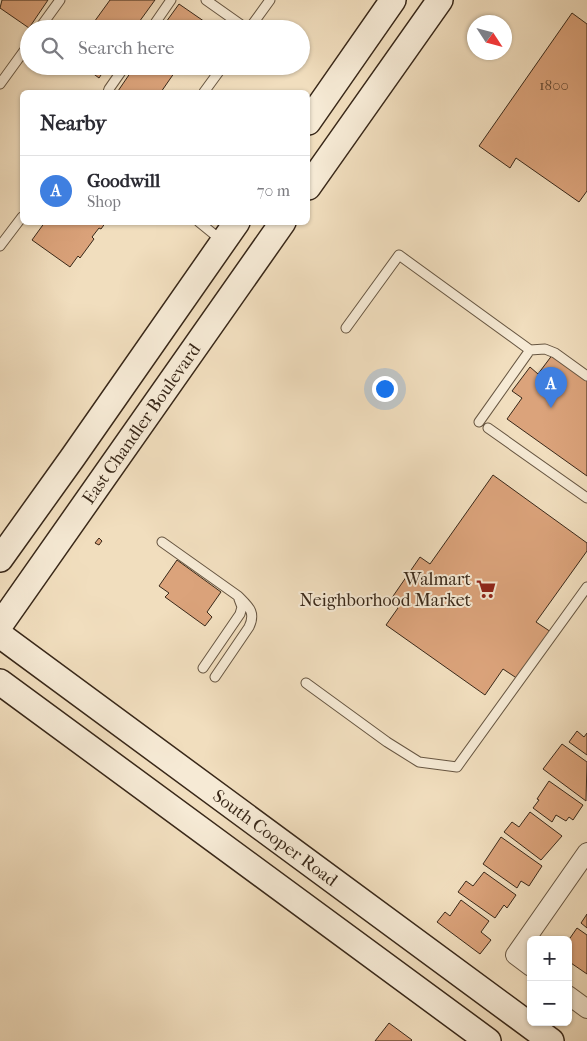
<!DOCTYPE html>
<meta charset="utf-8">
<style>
:root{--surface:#fff;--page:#f7f7f7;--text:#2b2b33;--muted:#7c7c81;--line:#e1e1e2;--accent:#2563eb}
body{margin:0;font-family:"IM FELL French Canon",serif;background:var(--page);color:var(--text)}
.controls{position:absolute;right:15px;bottom:15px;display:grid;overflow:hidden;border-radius:8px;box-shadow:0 1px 4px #0004}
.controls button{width:45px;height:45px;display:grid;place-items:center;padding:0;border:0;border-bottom:1px solid var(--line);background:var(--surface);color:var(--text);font:25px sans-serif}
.compass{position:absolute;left:467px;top:15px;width:45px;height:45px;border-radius:50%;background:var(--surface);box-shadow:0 1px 4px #0004;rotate:126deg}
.you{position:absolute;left:384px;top:388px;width:18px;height:18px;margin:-12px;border:4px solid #fff;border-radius:50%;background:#1a73e8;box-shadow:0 0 0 8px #1a73e833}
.badge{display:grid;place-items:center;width:32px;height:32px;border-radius:50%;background:var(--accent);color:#fff;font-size:16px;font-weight:700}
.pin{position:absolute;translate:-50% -41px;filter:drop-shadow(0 1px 2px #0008)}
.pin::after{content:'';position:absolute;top:26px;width:18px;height:15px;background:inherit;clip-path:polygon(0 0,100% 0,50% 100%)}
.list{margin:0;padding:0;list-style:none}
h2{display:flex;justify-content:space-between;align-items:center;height:65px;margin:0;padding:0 20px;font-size:21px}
h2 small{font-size:16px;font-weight:400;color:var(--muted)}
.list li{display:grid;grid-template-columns:32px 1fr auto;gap:15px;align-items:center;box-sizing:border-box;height:70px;padding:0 20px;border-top:1px solid var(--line)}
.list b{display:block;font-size:19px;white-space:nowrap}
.list p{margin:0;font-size:16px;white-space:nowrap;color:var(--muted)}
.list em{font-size:16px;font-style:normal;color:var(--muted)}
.icon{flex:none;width:28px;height:28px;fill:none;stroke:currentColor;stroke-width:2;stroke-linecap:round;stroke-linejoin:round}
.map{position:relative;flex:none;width:587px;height:1041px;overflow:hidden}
.search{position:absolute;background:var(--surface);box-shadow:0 1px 4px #0004;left:20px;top:20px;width:290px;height:55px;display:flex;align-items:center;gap:12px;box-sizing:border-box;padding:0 18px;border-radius:28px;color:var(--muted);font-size:19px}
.panel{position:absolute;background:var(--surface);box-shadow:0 1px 4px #0004;left:20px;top:90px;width:290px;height:135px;border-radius:8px}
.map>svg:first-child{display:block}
.building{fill:#dba37b;stroke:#392819}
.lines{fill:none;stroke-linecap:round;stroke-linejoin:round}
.service-casing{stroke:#675642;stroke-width:11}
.minor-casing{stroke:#675642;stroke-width:20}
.secondary-casing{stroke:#392819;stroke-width:28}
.service{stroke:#f6ead5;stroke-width:9}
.minor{stroke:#f6ead5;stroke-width:18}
.secondary{stroke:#f6ead5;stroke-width:25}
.labels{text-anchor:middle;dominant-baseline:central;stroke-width:4;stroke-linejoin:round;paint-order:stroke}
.number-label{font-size:15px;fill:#624732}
.street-label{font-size:18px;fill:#392819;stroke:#f6ead5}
.poi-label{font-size:18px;fill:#392819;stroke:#f6ead5;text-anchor:end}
</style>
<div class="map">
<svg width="587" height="1041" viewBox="0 0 587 1041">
<rect width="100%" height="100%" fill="#f1debe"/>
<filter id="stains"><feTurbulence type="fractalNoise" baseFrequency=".004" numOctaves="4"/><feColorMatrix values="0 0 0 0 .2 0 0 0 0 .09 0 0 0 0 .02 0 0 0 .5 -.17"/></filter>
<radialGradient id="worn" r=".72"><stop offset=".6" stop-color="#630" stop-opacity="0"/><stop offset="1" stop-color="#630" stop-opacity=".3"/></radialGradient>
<!-- building -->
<path class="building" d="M2 0H48L29 28 0 8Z
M110 0H155L134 29H89Z
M179 4 208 24 205 29H161Z
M572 13 587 24V191L579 202 516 158 510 168 479 146Z
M83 66H107L99 78Z
M135 66H179L161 92H120L118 91Z
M45 222H106L101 229 99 228 92 237 94 239 80 258 78 256 70 267 32 240Z
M553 354 587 378V476L507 419 522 398 512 391 530 367 538 374Z
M493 475 587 543V551L536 622 551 632 518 679 503 669 485 695 386 625 398 608 389 602 420 557 430 564Z
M99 538 102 541 99 545 95 543Z
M177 560 221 592 207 612 212 617 205 626 165 597 169 593 159 586Z
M577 731 584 737 587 733V755L569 742Z
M562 744 587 762 586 801 543 769Z
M549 781 583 805 573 820 569 817 566 821 556 815 552 822 533 808 539 800 537 799Z
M530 812 562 836 541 860 504 832 512 822 519 827Z
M501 837 542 866 529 886 521 881 517 888 483 864Z
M484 872 516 895 507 908 504 905 495 918 458 892 466 881 473 886Z
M461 900 489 921 481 932 491 940 480 954 437 922 445 912 450 916Z
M587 914V928L581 923Z
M577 928 587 935V974L568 961V941Z
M389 1023 412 1040 411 1041H375Z"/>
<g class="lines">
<defs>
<path id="service" d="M206 0 247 29
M39 29 60 0
M151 29 171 0
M249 29 270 0
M0 84 29 44
M108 92 109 89 125 66
M204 92 223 66
M199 222 221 240
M0 246 22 217
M346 328 399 255 530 350
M479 422 530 350 545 349 555 353 587 376
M488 428 587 498
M162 542 238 596C249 607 256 612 249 627L215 677
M203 668 240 614 242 607 239 599
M306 683 387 742 419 762 457 767 587 587"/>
<path id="minor" d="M531 967 515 955 587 852
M568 995 587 1009"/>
<g id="secondary">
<path d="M308 122 393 0"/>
<path d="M308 187 440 0"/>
<path d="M0 559 73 457 237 222"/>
<path id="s1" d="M0 625 283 222"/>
<path id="s2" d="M0 635 551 1041"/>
<path d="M0 682 488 1041"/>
</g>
</defs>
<!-- service casing -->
<use href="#service" class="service-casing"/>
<!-- minor casing -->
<use href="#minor" class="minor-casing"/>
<!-- secondary casing -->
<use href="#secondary" class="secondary-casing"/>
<!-- service -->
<use href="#service" class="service"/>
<!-- minor -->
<use href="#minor" class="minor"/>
<!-- secondary -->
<use href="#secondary" class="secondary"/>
</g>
<!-- icons -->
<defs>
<symbol id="supermarket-bare" viewBox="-9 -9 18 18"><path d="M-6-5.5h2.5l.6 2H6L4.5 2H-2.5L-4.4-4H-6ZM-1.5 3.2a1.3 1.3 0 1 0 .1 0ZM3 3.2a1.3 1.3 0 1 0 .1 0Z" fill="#8f2418" stroke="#f6ead5" stroke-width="2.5" paint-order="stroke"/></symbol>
</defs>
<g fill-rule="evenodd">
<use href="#supermarket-bare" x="472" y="575" width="28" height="28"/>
</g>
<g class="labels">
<!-- number labels -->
<g class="number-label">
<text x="554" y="85">1800</text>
</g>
<!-- street labels -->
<g class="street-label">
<text stroke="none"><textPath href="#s1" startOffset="246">East Chandler Boulevard</textPath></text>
<text stroke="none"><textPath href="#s2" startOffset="342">South Cooper Road</textPath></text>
</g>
<!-- poi labels -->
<g class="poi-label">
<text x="471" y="579">Walmart<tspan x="471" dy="21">Neighborhood Market</tspan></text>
</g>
</g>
<rect width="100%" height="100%" filter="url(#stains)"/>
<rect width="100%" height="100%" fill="url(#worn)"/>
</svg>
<div class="controls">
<button>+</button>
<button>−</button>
</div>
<svg class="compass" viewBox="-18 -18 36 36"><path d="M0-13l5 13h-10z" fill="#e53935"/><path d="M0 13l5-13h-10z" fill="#7c7c81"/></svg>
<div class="you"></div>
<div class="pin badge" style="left:551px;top:408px;background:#3f7fe0">A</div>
<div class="search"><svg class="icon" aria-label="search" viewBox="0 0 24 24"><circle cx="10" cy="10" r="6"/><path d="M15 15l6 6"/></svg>Search here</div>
<section class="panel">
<h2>Nearby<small></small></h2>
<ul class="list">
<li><span class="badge" style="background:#3f7fe0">A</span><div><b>Goodwill</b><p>Shop</p></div><em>70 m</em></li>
</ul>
</section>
</div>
